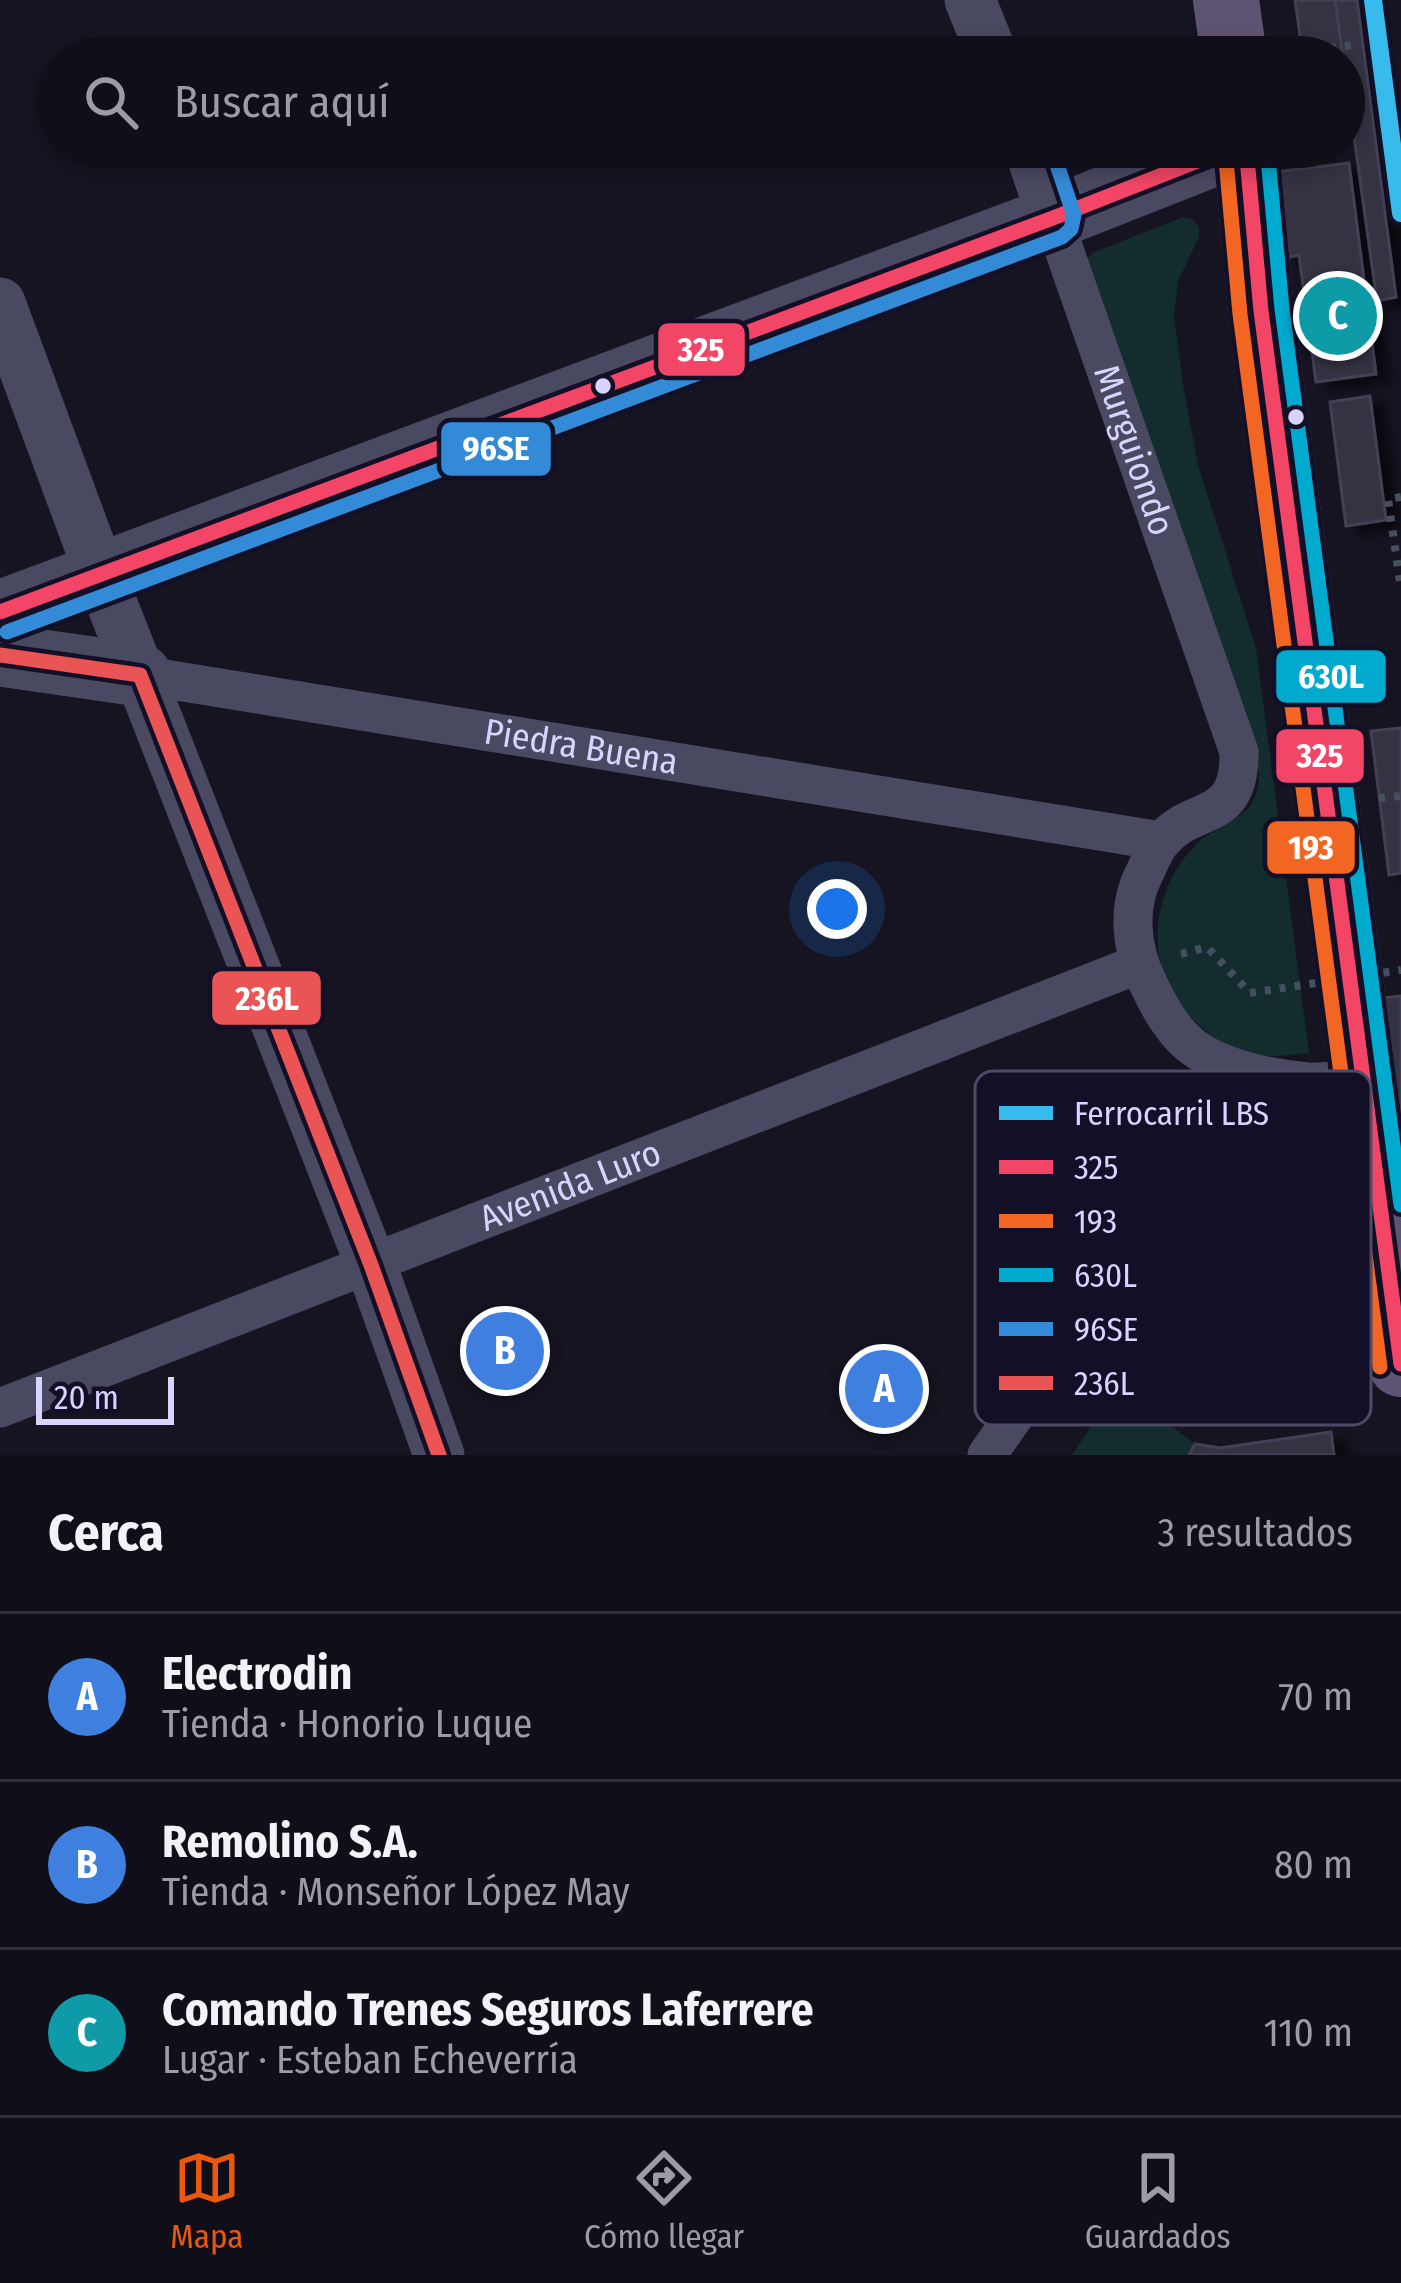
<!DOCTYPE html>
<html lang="es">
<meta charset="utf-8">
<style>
:root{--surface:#100f19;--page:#191822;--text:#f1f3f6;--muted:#9c9ca2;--line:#302f38;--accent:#ea580c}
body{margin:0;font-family:"Fira Sans Condensed",sans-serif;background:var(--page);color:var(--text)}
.scale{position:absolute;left:36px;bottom:30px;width:138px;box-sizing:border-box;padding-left:12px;border:6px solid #d9d4ff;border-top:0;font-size:33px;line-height:42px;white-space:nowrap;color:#d9d4ff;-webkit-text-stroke:9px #130f26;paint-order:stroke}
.you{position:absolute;left:837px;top:909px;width:42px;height:42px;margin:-30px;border:9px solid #fff;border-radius:50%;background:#1a73e8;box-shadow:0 0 0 18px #1a73e833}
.badge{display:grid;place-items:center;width:78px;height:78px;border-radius:50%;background:var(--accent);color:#fff;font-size:39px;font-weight:700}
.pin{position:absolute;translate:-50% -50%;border:6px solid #fff;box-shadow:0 3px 12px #0006}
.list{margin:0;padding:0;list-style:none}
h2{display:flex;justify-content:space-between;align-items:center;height:156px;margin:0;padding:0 48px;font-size:51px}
h2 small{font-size:39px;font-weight:400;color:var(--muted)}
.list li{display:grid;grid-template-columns:78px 1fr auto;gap:36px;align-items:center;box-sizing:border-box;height:168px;padding:0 48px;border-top:3px solid var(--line)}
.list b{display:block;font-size:45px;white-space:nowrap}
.list p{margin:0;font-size:39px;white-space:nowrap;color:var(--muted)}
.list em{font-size:39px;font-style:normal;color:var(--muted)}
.icon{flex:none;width:66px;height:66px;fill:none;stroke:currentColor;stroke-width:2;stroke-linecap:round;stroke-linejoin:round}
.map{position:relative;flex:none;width:1401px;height:1455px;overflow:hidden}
.search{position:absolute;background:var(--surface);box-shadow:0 6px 18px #0003;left:36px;right:36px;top:36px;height:132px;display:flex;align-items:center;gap:30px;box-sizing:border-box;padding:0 42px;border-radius:66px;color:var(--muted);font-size:45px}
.sheet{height:660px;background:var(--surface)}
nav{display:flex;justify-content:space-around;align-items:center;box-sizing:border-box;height:168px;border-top:3px solid var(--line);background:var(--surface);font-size:33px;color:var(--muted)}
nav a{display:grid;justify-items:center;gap:6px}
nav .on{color:var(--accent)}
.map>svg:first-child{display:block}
.green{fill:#132c2d}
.building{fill:#343243;stroke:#433f54;stroke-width:3;filter:url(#shadow)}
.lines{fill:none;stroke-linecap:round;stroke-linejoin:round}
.path{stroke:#44505f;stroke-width:8;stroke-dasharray:6 9;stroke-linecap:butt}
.pedestrian{stroke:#4a4962;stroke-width:39}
.minor{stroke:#4a4962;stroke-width:51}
.tertiary{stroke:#4a4962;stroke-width:63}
.primary{stroke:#5e5373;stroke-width:66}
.path-bridge{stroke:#44505f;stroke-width:8;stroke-dasharray:6 9;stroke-linecap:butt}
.bus-1-casing{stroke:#130f26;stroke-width:24}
.bus-2-casing{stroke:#130f26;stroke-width:24}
.bus-3-casing{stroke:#130f26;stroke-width:24}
.bus-4-casing{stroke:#130f26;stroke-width:24}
.bus-5-casing{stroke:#130f26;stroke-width:24}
.bus-1{stroke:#f34667;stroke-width:15}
.bus-2{stroke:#f26522;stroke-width:15}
.bus-3{stroke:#00a9ce;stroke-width:15}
.bus-4{stroke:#338bd7;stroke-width:15}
.bus-5{stroke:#eb5454;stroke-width:15}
.rail-1-casing{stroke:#130f26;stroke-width:27}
.rail-1{stroke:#37bbed;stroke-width:18}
.bus-dot{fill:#d9d4ff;stroke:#130f26;stroke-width:4.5}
.labels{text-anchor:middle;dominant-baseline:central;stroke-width:9;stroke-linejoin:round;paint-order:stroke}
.street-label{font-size:36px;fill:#d9d4ff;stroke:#130f26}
.key{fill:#130f26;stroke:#4e4a67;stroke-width:3}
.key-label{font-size:33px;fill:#d9d4ff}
.line-badge{stroke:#130f26;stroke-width:4.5}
.badge-label{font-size:33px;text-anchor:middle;font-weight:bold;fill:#fff}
</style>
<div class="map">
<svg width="1401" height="1455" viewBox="0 0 1401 1455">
<defs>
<filter id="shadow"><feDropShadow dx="13" dy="8" stdDeviation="6" flood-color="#0009"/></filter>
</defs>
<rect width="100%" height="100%" fill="#161421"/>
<!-- green -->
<path class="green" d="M1183 217 1192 219 1199 227V237L1178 281 1174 315 1183 384 1198 465 1256 648 1309 1053C1295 1054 1278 1057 1263 1056 1234 1054 1203 1032 1185 1011 1142 962 1152 886 1198 843 1211 830 1242 817 1250 806 1262 788 1259 772 1256 752L1086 260 1092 253Z
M1118 1386 1195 1444 1189 1455H1072Z"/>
<!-- building -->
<path class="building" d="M1295 0H1335L1343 57H1303Z
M1335 0H1357L1396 297 1377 301Z
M1344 63 1351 118H1344Z
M1349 163 1376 374 1316 382 1299 255 1286 258 1276 172Z
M1370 396 1386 520 1346 526 1330 402Z
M1401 728V873L1389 875 1371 731Z
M1401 996V1124L1384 998Z
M1331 1432 1334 1455H1189L1195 1444 1220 1448Z"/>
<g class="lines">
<!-- path -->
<path class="path" d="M1324 57 1323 49 1353 45
M1401 497 1388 499 1401 589
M1379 798 1401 796
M1181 954 1207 947 1250 993"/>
<!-- pedestrian -->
<g class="pedestrian">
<path id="s1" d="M1053 218 1239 752C1240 826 1193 802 1161 842 1154 850 1149 864 1144 874 1127 907 1131 948 1147 981 1157 1002 1169 1026 1187 1042 1215 1068 1272 1079 1308 1082 1326 1083 1346 1079 1364 1078"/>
<path id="s2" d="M140 675 1161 841"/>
<path id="s3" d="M0 1408 1139 964"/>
<path d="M987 1455 1254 1074"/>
</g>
<!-- minor -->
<path class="minor" d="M970 0 993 57
M1029 147 1053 218
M0 303 101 576 371 1265 439 1455"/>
<!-- tertiary -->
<path class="tertiary" d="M0 612 1053 218 1233 147
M0 655 140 675"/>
<!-- primary -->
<path class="primary" d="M1226 0 1234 57
M1246 147 1261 311 1401 1364"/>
<!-- path-bridge -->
<path class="path-bridge" d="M1250 993 1401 970"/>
<defs>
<path id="bus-1" d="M1246 147 1261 311 1401 1364
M0 612 1053 218 1233 147"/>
<path id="bus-2" d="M1225 149 1240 314 1380 1367"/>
<path id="bus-3" d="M1267 147 1282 309 1401 1205"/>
<path id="bus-4" d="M7 632 1062 237 1071 229 1074 215 1051 147"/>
<path id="bus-5" d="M0 655 140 675 371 1265 439 1455"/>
</defs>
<!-- bus-1 casing -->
<use href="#bus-1" class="bus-1-casing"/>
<!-- bus-2 casing -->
<use href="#bus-2" class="bus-2-casing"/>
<!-- bus-3 casing -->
<use href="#bus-3" class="bus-3-casing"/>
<!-- bus-4 casing -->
<use href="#bus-4" class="bus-4-casing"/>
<!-- bus-5 casing -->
<use href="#bus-5" class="bus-5-casing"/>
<!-- bus-1 -->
<use href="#bus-1" class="bus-1"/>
<!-- bus-2 -->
<use href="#bus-2" class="bus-2"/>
<!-- bus-3 -->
<use href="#bus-3" class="bus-3"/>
<!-- bus-4 -->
<use href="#bus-4" class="bus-4"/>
<!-- bus-5 -->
<use href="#bus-5" class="bus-5"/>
<defs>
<path id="rail-1" d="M1373 0 1401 213"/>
</defs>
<!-- rail-1 casing -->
<use href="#rail-1" class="rail-1-casing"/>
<!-- rail-1 -->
<use href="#rail-1" class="rail-1"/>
</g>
<!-- markers -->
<g class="bus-dot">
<circle cx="603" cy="386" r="10"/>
<circle cx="1296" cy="417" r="10"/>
</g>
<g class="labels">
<!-- street labels -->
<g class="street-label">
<text stroke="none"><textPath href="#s1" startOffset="246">Murguiondo</textPath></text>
<text stroke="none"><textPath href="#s2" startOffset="447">Piedra Buena</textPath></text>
<text stroke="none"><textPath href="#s3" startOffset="612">Avenida Luro</textPath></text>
</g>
</g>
<!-- legend -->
<rect x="975" y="1071" width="396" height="354" rx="18" class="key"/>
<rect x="999" y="1106" width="54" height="14" fill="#37bbed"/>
<rect x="999" y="1160" width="54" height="14" fill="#f34667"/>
<rect x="999" y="1214" width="54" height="14" fill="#f26522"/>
<rect x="999" y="1268" width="54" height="14" fill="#00a9ce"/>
<rect x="999" y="1322" width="54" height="14" fill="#338bd7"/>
<rect x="999" y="1376" width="54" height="14" fill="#eb5454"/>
<g class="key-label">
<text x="1074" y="1125">Ferrocarril LBS</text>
<text x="1074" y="1179">325</text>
<text x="1074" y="1233">193</text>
<text x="1074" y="1287">630L</text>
<text x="1074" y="1341">96SE</text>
<text x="1074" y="1395">236L</text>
</g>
<g class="line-badge">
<rect x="656" y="321" width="91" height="57" rx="12" fill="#f34667"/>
<rect x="439" y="420" width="114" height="58" rx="12" fill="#338bd7"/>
<rect x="1274" y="648" width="114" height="57" rx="12" fill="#00a9ce"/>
<rect x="1274" y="727" width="92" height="58" rx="12" fill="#f34667"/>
<rect x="1265" y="819" width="92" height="57" rx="12" fill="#f26522"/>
<rect x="210" y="969" width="113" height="58" rx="12" fill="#eb5454"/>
</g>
<g class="badge-label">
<text x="701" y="361">325</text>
<text x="496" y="460">96SE</text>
<text x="1331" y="688">630L</text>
<text x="1320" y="767">325</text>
<text x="1311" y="859">193</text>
<text x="267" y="1010">236L</text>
</g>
</svg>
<div class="scale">20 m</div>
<div class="you"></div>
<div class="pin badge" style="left:884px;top:1389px;background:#3f7fe0">A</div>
<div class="pin badge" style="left:505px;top:1351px;background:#3f7fe0">B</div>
<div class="pin badge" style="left:1338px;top:316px;background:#0f9aa8">C</div>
<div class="search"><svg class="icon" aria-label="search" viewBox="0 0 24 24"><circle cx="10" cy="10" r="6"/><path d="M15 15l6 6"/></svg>Buscar aquí</div>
</div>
<section class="sheet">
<h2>Cerca<small>3 resultados</small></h2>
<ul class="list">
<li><span class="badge" style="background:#3f7fe0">A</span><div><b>Electrodin</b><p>Tienda · Honorio Luque</p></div><em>70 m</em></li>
<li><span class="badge" style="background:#3f7fe0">B</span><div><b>Remolino S.A.</b><p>Tienda · Monseñor López May</p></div><em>80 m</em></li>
<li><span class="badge" style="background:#0f9aa8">C</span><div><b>Comando Trenes Seguros Laferrere</b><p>Lugar · Esteban Echeverría</p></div><em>110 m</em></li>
</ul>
</section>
<nav>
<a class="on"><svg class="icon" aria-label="map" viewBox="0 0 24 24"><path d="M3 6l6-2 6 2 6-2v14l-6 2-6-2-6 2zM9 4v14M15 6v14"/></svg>Mapa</a>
<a><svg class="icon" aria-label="directions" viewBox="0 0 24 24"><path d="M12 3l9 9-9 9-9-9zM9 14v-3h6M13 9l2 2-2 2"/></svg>Cómo llegar</a>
<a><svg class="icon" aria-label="saved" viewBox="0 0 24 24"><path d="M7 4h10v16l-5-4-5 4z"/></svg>Guardados</a>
</nav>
